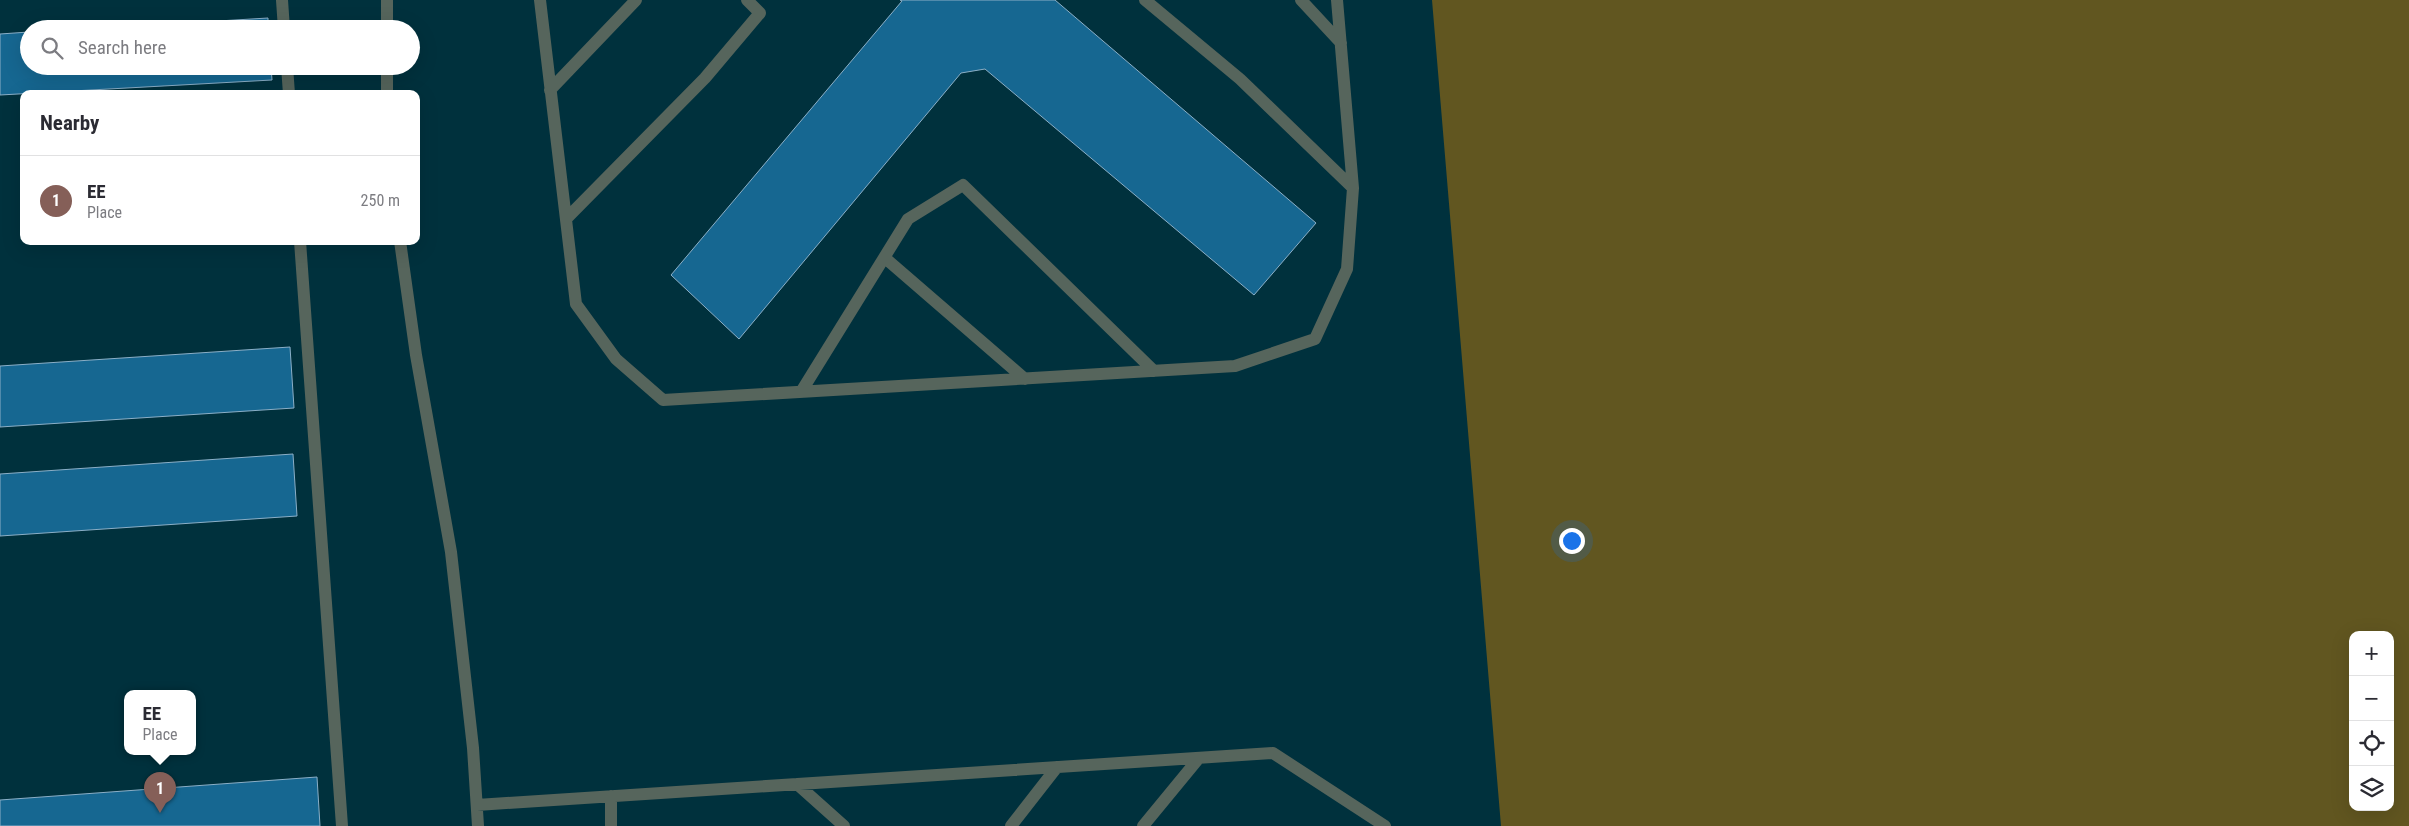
<!DOCTYPE html>
<meta charset="utf-8">
<style>
:root{--surface:#fff;--page:#f7f7f7;--text:#2b2b33;--muted:#7c7c81;--line:#e1e1e2;--accent:#855f58}
body{margin:0;font-family:"Roboto Condensed",sans-serif;background:var(--page);color:var(--text)}
.controls{position:absolute;right:15px;bottom:15px;display:grid;overflow:hidden;border-radius:10px;box-shadow:0 5px 20px #0002}
.controls button{width:45px;height:45px;display:grid;place-items:center;padding:0;border:0;border-bottom:1px solid var(--line);background:var(--surface);color:var(--text);font:25px sans-serif}
.you{position:absolute;left:1571px;top:540px;width:18px;height:18px;margin:-12px;border:4px solid #fff;border-radius:50%;background:#1a73e8;box-shadow:0 0 0 8px #1a73e833}
.badge{display:grid;place-items:center;width:32px;height:32px;border-radius:50%;background:var(--accent);color:#fff;font-size:16px;font-weight:700}
.pin{position:absolute;translate:-50% -41px;filter:drop-shadow(0 1px 2px #0008)}
.pin::after{content:'';position:absolute;top:26px;width:18px;height:15px;background:inherit;clip-path:polygon(0 0,100% 0,50% 100%)}
.popup{position:absolute;left:124px;top:690px;width:72px;height:65px;box-sizing:border-box;display:grid;place-content:center;border-radius:10px;background:var(--surface);filter:drop-shadow(0 1px 4px #0005);font-size:16px;white-space:nowrap;color:var(--muted)}
.popup b{font-size:19px;color:var(--text)}
.popup::after{content:'';position:absolute;left:50%;top:100%;margin-left:-10px;border:10px solid transparent;border-top-color:var(--surface)}
.list{margin:0;padding:0;list-style:none}
h2{display:flex;justify-content:space-between;align-items:center;height:65px;margin:0;padding:0 20px;font-size:21px}
h2 small{font-size:16px;font-weight:400;color:var(--muted)}
.list li{display:grid;grid-template-columns:32px 1fr auto;gap:15px;align-items:center;box-sizing:border-box;height:90px;padding:0 20px;border-top:1px solid var(--line)}
.list b{display:block;font-size:19px;white-space:nowrap}
.list p{margin:0;font-size:16px;white-space:nowrap;color:var(--muted)}
.list em{font-size:16px;font-style:normal;color:var(--muted)}
.icon{flex:none;width:28px;height:28px;fill:none;stroke:currentColor;stroke-width:2;stroke-linecap:round;stroke-linejoin:round}
.map{position:relative;flex:none;width:2409px;height:826px;overflow:hidden}
.search{position:absolute;background:var(--surface);box-shadow:0 5px 20px #0002;left:20px;top:20px;width:400px;height:55px;display:flex;align-items:center;gap:12px;box-sizing:border-box;padding:0 18px;border-radius:28px;color:var(--muted);font-size:19px}
.panel{position:absolute;background:var(--surface);box-shadow:0 5px 20px #0002;left:20px;top:90px;width:400px;height:155px;border-radius:10px}
.map>svg:first-child{display:block}
.forest{fill:#615620;fill-rule:evenodd}
.building{fill:#166791;stroke:#8bafc7}
.lines{fill:none;stroke-linecap:round;stroke-linejoin:round}
.lane{stroke:#56655c;stroke-width:12}
</style>
<div class="map">
<svg width="2409" height="826" viewBox="0 0 2409 826">
<rect width="100%" height="100%" fill="#00313d"/>
<!-- forest -->
<path class="forest" d="M1432 0H2409V826H1501ZM2353 635H2390V807H2353Z"/>
<!-- building -->
<path class="building" d="M900 0H1055L1316 223 1254 295 985 69 961 73 739 339 671 275 902 1Z
M268 18V29H86Z
M29 32V66H271L272 80 0 95V34Z
M290 347 294 408 0 427V366Z
M293 454 297 516 0 536V474Z
M317 777 320 826H0V800Z"/>
<g class="lines">
<!-- lane -->
<path class="lane" d="M282 0 284 29
M387 0V29
M540 0 576 304 616 359 663 400 1235 366 1315 339 1347 269 1353 188 1337 0
M1145 0 1240 79 1353 188
M1301 0 1341 43
M287 66 289 94
M387 66V94
M550 90 636 0
M566 219 705 78 760 13 747 0
M300 241 342 826
M400 241 416 355 451 552 473 748 478 826
M885 258 1025 379
M801 392 908 219 963 185 1154 371
M797 784 844 826
M477 805 1273 753 1385 826
M611 826V796
M1011 826 1057 767
M1143 826 1199 758"/>
</g>
</svg>
<div class="controls">
<button>+</button>
<button>−</button>
<button><svg class="icon" aria-label="locate" viewBox="0 0 24 24"><circle cx="12" cy="12" r="6"/><path d="M12 2v4M12 18v4M2 12h4M18 12h4"/></svg></button>
<button><svg class="icon" aria-label="layers" viewBox="0 0 24 24"><path d="M12 4l9 5-9 5-9-5zM3 14l9 5 9-5"/></svg></button>
</div>
<div class="you"></div>
<div class="pin badge" style="left:160px;top:813px">1</div>
<div class="popup"><b>EE</b>Place</div>
<div class="search"><svg class="icon" aria-label="search" viewBox="0 0 24 24"><circle cx="10" cy="10" r="6"/><path d="M15 15l6 6"/></svg>Search here</div>
<section class="panel">
<h2>Nearby<small></small></h2>
<ul class="list">
<li><span class="badge">1</span><div><b>EE</b><p>Place</p></div><em>250 m</em></li>
</ul>
</section>
</div>
